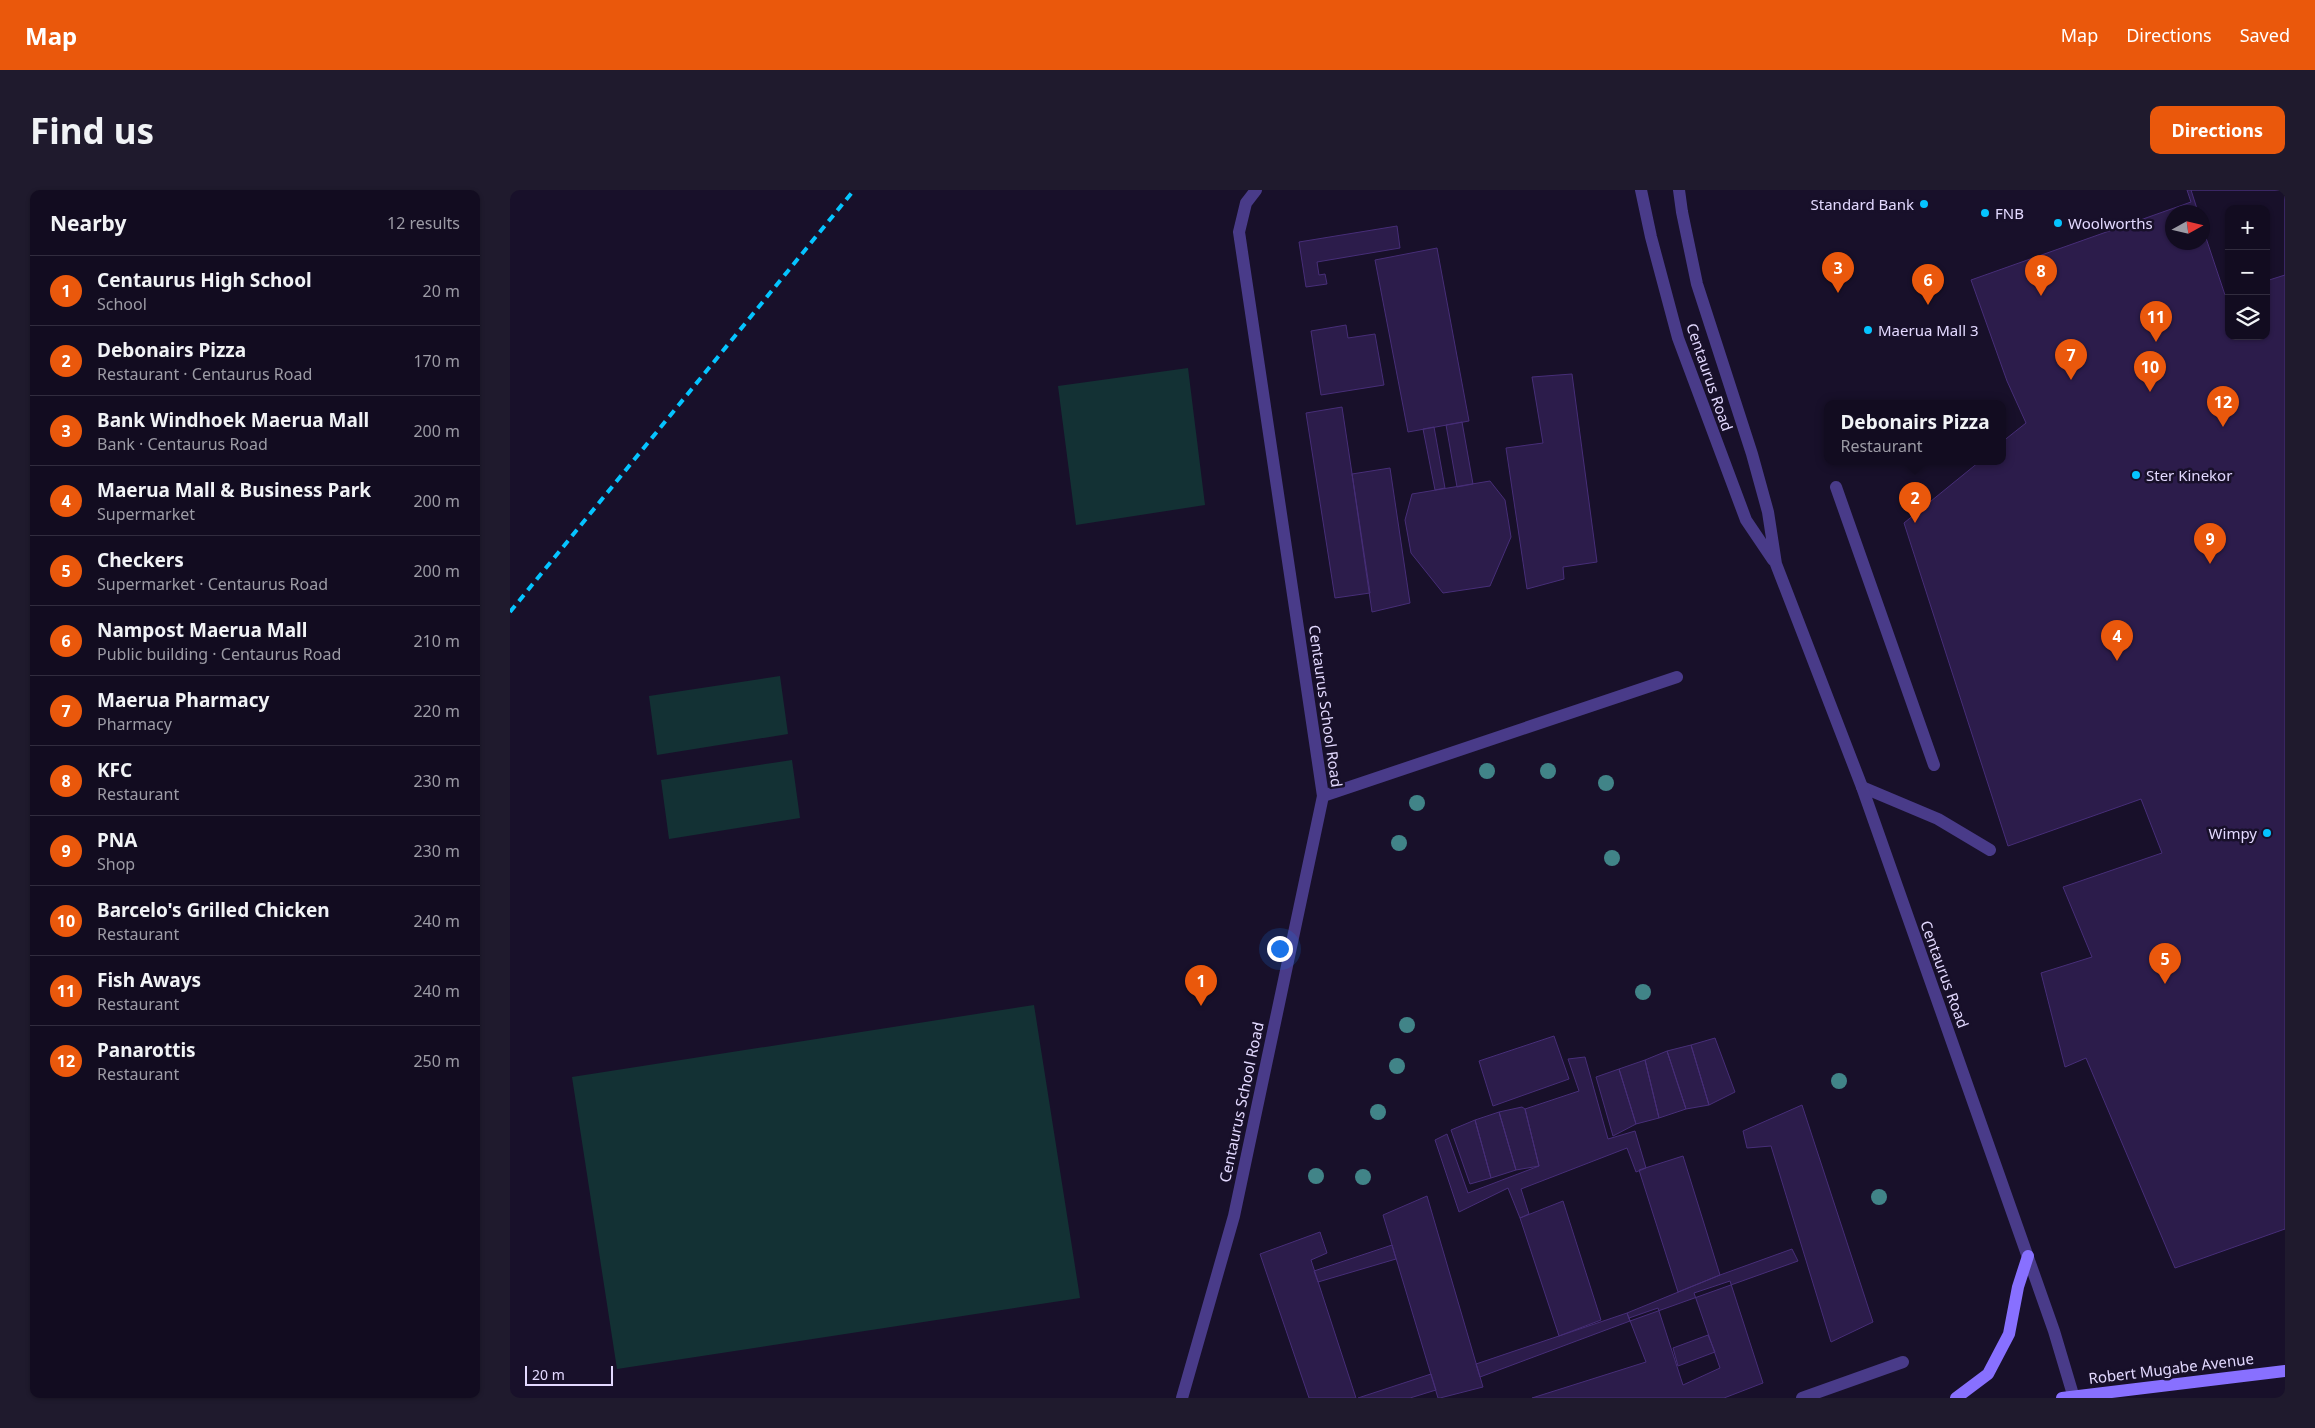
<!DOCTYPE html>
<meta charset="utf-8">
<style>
:root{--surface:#120c20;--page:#1f1a2d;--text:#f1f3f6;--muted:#9c9ba5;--line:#312c3e;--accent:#ea580c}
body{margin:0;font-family:"Noto Sans",sans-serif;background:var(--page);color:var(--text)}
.controls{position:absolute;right:15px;top:15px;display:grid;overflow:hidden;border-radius:10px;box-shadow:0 1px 4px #0004}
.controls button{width:45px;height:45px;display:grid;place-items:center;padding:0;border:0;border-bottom:1px solid var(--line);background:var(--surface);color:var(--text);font:25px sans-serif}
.compass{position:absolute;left:1655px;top:15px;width:45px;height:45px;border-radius:50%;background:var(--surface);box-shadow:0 1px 4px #0004;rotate:82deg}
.scale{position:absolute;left:15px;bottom:12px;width:88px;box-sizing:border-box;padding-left:5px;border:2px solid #e3d9ff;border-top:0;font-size:14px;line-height:18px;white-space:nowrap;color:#e3d9ff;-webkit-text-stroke:4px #18102a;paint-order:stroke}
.you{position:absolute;left:769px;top:758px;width:18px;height:18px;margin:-12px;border:4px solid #fff;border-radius:50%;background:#1a73e8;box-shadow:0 0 0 8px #1a73e833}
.badge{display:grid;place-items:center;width:32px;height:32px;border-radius:50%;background:var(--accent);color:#fff;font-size:16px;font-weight:700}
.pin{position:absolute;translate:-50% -41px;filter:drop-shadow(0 1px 2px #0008)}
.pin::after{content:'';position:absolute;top:26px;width:18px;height:15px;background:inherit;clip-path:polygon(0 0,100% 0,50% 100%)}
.popup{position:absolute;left:1314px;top:210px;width:182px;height:65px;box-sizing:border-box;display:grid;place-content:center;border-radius:10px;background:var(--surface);filter:drop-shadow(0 1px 4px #0005);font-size:16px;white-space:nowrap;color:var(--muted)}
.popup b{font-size:19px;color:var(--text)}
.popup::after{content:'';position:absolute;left:50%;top:100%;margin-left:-10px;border:10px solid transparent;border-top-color:var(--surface)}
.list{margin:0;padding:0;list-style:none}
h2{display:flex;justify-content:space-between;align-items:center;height:65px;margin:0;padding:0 20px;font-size:21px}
h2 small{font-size:16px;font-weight:400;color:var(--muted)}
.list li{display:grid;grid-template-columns:32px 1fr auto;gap:15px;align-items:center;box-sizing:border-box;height:70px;padding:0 20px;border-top:1px solid var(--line)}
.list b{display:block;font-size:19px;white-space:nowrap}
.list p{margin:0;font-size:16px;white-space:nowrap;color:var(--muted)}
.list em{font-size:16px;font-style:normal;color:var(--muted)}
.icon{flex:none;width:28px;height:28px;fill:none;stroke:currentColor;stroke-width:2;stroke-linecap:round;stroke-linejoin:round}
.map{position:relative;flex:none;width:1775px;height:1208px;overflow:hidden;border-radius:10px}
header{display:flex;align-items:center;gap:30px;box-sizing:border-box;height:70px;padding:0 25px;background:var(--accent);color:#fff}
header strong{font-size:24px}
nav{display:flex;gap:28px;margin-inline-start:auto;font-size:18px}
.intro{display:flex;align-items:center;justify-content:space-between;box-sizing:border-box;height:120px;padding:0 30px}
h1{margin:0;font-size:35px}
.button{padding:12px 22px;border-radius:10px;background:var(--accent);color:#fff;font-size:18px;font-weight:700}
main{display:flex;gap:30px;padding:0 30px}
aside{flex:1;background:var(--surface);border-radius:10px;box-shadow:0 1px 4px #0004}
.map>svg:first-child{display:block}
.green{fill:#133134}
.building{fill:#2c1c4b;stroke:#472e78;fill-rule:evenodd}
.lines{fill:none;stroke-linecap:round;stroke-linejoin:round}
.service{stroke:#493b89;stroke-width:12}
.tertiary{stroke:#493b89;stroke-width:12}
.secondary{stroke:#8870ff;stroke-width:12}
.rail{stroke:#05c4ff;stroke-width:4;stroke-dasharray:8 6;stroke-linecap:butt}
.tree{fill:#418488}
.poi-dot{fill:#05c4ff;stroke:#18102a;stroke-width:2}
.labels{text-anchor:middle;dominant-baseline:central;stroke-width:5;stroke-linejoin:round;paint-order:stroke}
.poi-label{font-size:15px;fill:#e3d9ff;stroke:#18102a;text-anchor:start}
.street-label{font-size:15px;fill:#e3d9ff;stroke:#18102a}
</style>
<header>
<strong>Map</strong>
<nav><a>Map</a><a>Directions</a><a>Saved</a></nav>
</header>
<div class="intro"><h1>Find us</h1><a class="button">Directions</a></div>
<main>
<aside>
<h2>Nearby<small>12 results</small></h2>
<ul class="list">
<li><span class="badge">1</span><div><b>Centaurus High School</b><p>School</p></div><em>20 m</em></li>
<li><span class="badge">2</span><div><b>Debonairs Pizza</b><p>Restaurant · Centaurus Road</p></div><em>170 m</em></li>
<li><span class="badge">3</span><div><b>Bank Windhoek Maerua Mall</b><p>Bank · Centaurus Road</p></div><em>200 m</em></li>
<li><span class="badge">4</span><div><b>Maerua Mall &amp; Business Park</b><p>Supermarket</p></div><em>200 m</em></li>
<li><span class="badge">5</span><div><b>Checkers</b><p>Supermarket · Centaurus Road</p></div><em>200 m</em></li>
<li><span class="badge">6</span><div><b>Nampost Maerua Mall</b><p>Public building · Centaurus Road</p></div><em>210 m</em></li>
<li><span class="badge">7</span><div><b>Maerua Pharmacy</b><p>Pharmacy</p></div><em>220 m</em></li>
<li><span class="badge">8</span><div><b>KFC</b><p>Restaurant</p></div><em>230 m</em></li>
<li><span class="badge">9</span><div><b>PNA</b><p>Shop</p></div><em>230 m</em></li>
<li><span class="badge">10</span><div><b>Barcelo's Grilled Chicken</b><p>Restaurant</p></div><em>240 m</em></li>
<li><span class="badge">11</span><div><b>Fish Aways</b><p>Restaurant</p></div><em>240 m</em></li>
<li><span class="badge">12</span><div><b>Panarottis</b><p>Restaurant</p></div><em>250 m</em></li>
</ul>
</aside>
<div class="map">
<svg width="1775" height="1208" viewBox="0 0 1775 1208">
<rect width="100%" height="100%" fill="#18102a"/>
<!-- green -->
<path class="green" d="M678 178 695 315 566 335 548 196Z
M270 486 278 544 147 565 139 506Z
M282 570 290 628 159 649 151 590Z
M524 815 570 1108 107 1179 62 887Z"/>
<!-- building -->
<path class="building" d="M1677 0H1775V1039L1665 1078 1576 868 1555 877 1531 783 1582 767 1553 697 1652 663 1631 609 1498 656 1394 333 1469 272H1492V252L1516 233 1497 191 1461 90 1681 12ZM1719 19H1756V146H1719ZM1662 22H1692V52H1662Z
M1681 0H1775V85L1756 91V19H1719V104L1715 105 1692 36V22H1688Z
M887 36 890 58 807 72 809 85 815 84 817 94 796 97 789 52Z
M927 58 959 231 898 242 865 70Z
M836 135 838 148 865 144 874 195 811 205 801 141Z
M1062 184 1087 372 1053 377 1054 389 1017 399 996 258 1033 253 1022 187Z
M832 217 860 403 825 408 796 223Z
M952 232 963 294 947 297 936 235Z
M924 237 935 298 925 300 913 239Z
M880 278 900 413 862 422 842 284Z
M980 291 995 310 1001 347 980 396 933 403 901 363 895 330 902 304Z
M1044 846 1059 889 983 916 969 871Z
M1205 848 1225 902 1199 915 1181 855Z
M1181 855 1199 915 1176 919 1157 861Z
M1157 861 1176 919 1149 928 1135 870Z
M1075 867 1098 949 1125 941 1136 978 1126 982 1117 958 1011 999 1019 1024 1010 1028 998 998 949 1022 925 950 937 944 958 1003 1029 976 1015 919 1069 901 1058 869Z
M1135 870 1149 928 1126 934 1109 879Z
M1109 879 1126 934 1103 946 1086 887Z
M1292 915 1363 1132 1321 1152 1261 956 1237 958 1233 941Z
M1012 917 1015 919 1029 976 1006 980 989 922Z
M989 922 1006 980 981 988 965 930Z
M965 930 981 988 960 994 941 940Z
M1173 966 1210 1085 1168 1102 1129 980Z
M917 1006 973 1197 930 1208H928L873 1025Z
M1053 1011 1091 1130 1049 1146 1010 1028Z
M810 1042 817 1063 801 1070 846 1208H799L750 1064Z
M882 1055 886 1069 808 1092 804 1081Z
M1282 1059 1288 1071 1120 1131 1117 1123 1210 1085Z
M1220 1091 1253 1193 1214 1208H1022L1136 1172 1119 1128 1148 1118 1173 1195 1210 1178 1184 1103Z
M1117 1123 1120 1131 970 1187 966 1174Z
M1198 1145 1205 1162 1168 1176 1163 1158Z
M921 1184 926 1200 900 1208H848Z"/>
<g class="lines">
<!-- service -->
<path class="service" d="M1326 297 1424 575
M1352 597 1428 629 1480 660
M813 606 1167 487
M672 1208 724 1026 813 606 729 42 736 13 746 0
M1292 1208 1393 1172"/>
<!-- tertiary -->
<path class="tertiary" d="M1131 0 1141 47 1168 148 1236 330 1263 370
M1169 0 1172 22 1187 94 1242 264 1258 322 1266 374 1352 597 1544 1141 1564 1208"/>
<!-- secondary -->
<path class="secondary" d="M1446 1208 1478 1184 1499 1144 1508 1097 1518 1066
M1552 1208 1775 1181"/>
<!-- rail -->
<path class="rail" d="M0 422 344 0"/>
</g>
<!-- trees -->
<g class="tree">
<circle cx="977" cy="581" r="8"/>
<circle cx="1038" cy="581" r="8"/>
<circle cx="1096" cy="593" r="8"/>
<circle cx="907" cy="613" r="8"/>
<circle cx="889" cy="653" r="8"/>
<circle cx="1102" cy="668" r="8"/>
<circle cx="1133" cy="802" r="8"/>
<circle cx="897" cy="835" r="8"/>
<circle cx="887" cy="876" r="8"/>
<circle cx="1329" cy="891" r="8"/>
<circle cx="868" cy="922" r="8"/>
<circle cx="806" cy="986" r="8"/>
<circle cx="853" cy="987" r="8"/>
<circle cx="1369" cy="1007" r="8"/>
</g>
<!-- markers -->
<g class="poi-dot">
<circle cx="1414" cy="14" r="5"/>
<circle cx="1475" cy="23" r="5"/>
<circle cx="1548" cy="33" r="5"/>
<circle cx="1358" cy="140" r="5"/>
<circle cx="1626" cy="285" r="5"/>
<circle cx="1757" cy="643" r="5"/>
</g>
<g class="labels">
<!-- poi labels -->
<g class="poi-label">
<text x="1404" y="14" text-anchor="end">Standard Bank</text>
<text x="1485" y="23">FNB</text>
<text x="1558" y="33">Woolworths</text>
<text x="1368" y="140">Maerua Mall 3</text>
<text x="1636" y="285">Ster Kinekor</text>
<text x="1747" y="643" text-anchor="end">Wimpy</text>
</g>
<!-- street labels -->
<g class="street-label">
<text transform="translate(1200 187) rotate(71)">Centaurus Road</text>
<text transform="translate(816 516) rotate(82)">Centaurus School Road</text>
<text transform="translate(1435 784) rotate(70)">Centaurus Road</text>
<text transform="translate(731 912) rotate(-78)">Centaurus School Road</text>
<text transform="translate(1661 1178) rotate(-7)">Robert Mugabe Avenue</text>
</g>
</g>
</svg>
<div class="controls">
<button>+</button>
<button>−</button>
<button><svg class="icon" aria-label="layers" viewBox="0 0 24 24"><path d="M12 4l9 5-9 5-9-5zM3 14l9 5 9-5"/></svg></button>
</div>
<svg class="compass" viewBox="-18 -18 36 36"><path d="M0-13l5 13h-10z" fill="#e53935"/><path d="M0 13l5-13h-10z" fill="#9c9ba5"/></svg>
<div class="scale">20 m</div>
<div class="you"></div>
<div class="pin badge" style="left:691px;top:816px">1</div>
<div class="pin badge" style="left:1405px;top:333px">2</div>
<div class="popup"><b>Debonairs Pizza</b>Restaurant</div>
<div class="pin badge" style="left:1328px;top:103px">3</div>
<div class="pin badge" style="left:1607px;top:471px">4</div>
<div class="pin badge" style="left:1655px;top:794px">5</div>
<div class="pin badge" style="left:1418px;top:115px">6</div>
<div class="pin badge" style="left:1561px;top:190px">7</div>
<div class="pin badge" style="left:1531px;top:106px">8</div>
<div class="pin badge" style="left:1700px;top:374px">9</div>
<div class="pin badge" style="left:1640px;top:202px">10</div>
<div class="pin badge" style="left:1646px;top:152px">11</div>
<div class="pin badge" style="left:1713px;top:237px">12</div>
</div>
</main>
